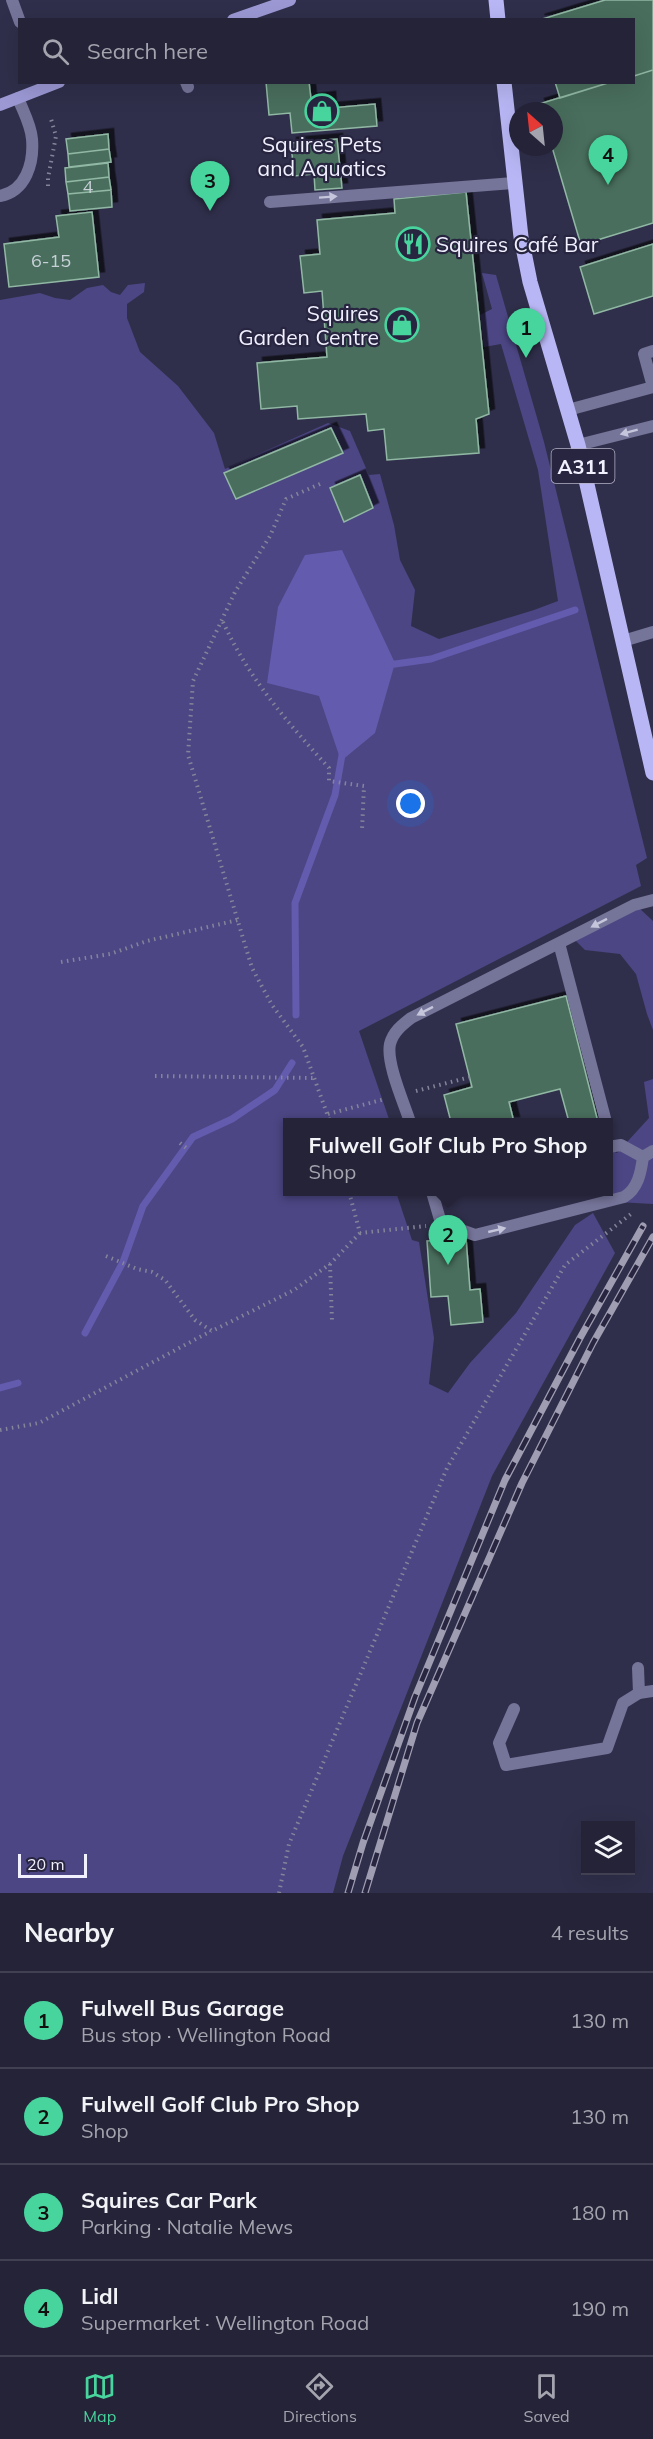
<!DOCTYPE html>
<meta charset="utf-8">
<style>
:root{--surface:#242338;--page:#2c2b40;--text:#f1f3f6;--muted:#a3a4ae;--line:#414053;--accent:#47d49d}
body{margin:0;font-family:Mulish,sans-serif;background:var(--page);color:var(--text)}
.controls{position:absolute;right:18px;bottom:18px;display:grid;overflow:hidden;border-radius:0px;box-shadow:0 6px 24px #0002}
.controls button{width:54px;height:54px;display:grid;place-items:center;padding:0;border:0;border-bottom:2px solid var(--line);background:var(--surface);color:var(--text);font:30px sans-serif}
.compass{position:absolute;left:509px;top:102px;width:54px;height:54px;border-radius:50%;background:var(--surface);box-shadow:0 6px 24px #0002;rotate:333deg}
.scale{position:absolute;left:18px;bottom:15px;width:69px;box-sizing:border-box;padding-left:6px;border:3px solid #f0f0ff;border-top:0;font-size:16px;line-height:21px;white-space:nowrap;color:#f0f0ff;-webkit-text-stroke:4px #272540;paint-order:stroke}
.you{position:absolute;left:411px;top:804px;width:21px;height:21px;margin:-15px;border:4px solid #fff;border-radius:50%;background:#1a73e8;box-shadow:0 0 0 9px #1a73e833}
.badge{display:grid;place-items:center;width:39px;height:39px;border-radius:50%;background:var(--accent);color:#111;font-size:20px;font-weight:700}
.pin{position:absolute;translate:-50% -50px;filter:drop-shadow(0 2px 3px #0008)}
.pin::after{content:'';position:absolute;top:32px;width:21px;height:18px;background:inherit;clip-path:polygon(0 0,100% 0,50% 100%)}
.popup{position:absolute;left:283px;top:1118px;width:330px;height:78px;box-sizing:border-box;display:grid;place-content:center;border-radius:0px;background:var(--surface);filter:drop-shadow(0 2px 4px #0005);font-size:20px;white-space:nowrap;color:var(--muted)}
.popup b{font-size:22px;color:var(--text)}
.popup::after{content:'';position:absolute;left:50%;top:100%;margin-left:-12px;border:12px solid transparent;border-top-color:var(--surface)}
.list{margin:0;padding:0;list-style:none}
h2{display:flex;justify-content:space-between;align-items:center;height:78px;margin:0;padding:0 24px;font-size:26px}
h2 small{font-size:20px;font-weight:400;color:var(--muted)}
.list li{display:grid;grid-template-columns:39px 1fr auto;gap:18px;align-items:center;box-sizing:border-box;height:96px;padding:0 24px;border-top:2px solid var(--line)}
.list b{display:block;font-size:22px;white-space:nowrap}
.list p{margin:0;font-size:20px;white-space:nowrap;color:var(--muted)}
.list em{font-size:20px;font-style:normal;color:var(--muted)}
.icon{flex:none;width:33px;height:33px;fill:none;stroke:currentColor;stroke-width:2;stroke-linecap:round;stroke-linejoin:round}
.map{position:relative;flex:none;width:653px;height:1893px;overflow:hidden}
.search{position:absolute;background:var(--surface);box-shadow:0 6px 24px #0002;left:18px;right:18px;top:18px;height:66px;display:flex;align-items:center;gap:15px;box-sizing:border-box;padding:0 21px;border-radius:0px;color:var(--muted);font-size:22px}
.sheet{height:462px;background:var(--surface)}
nav{display:flex;justify-content:space-around;align-items:center;box-sizing:border-box;height:84px;border-top:2px solid var(--line);background:var(--surface);font-size:16px;color:var(--muted)}
nav a{display:grid;justify-items:center;gap:3px}
nav .on{color:var(--accent)}
.map>svg:first-child{display:block}
.green{fill:#4c4684}
.water{fill:#635bad}
.lines{fill:none;stroke-linecap:round;stroke-linejoin:round}
.stream{stroke:#635bad;stroke-width:7}
.building{fill:#4a6e5d;stroke:#91b8a4;stroke-width:1.5;filter:url(#shadow)}
.path{stroke:#84849a;stroke-width:4;stroke-dasharray:1.5 4.5;stroke-linecap:butt}
.lane{stroke:#757499;stroke-width:12}
.street{stroke:#757499;stroke-width:12}
.secondary{stroke:#9b98d4;stroke-width:12}
.primary{stroke:#b8b6f4;stroke-width:15}
.rail-casing{stroke:#9e9db2;stroke-width:7}
.rail{stroke:#272540;stroke-width:4.5;stroke-dasharray:14;stroke-linecap:butt}
.oneway{fill:#c5c5db}
.labels{text-anchor:middle;dominant-baseline:central;stroke-width:4.5;stroke-linejoin:round;paint-order:stroke}
.number-label{font-size:18px;fill:#c6d0d6}
.shield{fill:#272540;stroke:#b4b3c6;stroke-width:1.5}
.shield-label{font-size:20px;font-weight:bold;fill:#f0f0ff}
.poi-label{font-size:21px;fill:#f0f0ff;stroke:#272540}
</style>
<div class="map">
<svg width="653" height="1893" viewBox="0 0 653 1893">
<defs>
<filter id="shadow"><feDropShadow dx="5.5" dy="-5.5" stdDeviation="0" flood-color="#0009"/></filter>
</defs>
<rect width="100%" height="100%" fill="#302f4b"/>
<!-- green -->
<path class="green" d="M482 273 496 275 544 442 647 858 636 865 641 886 359 1031 390 1122H288V1192H396L412 1240 419 1242 434 1338 429 1384 448 1393 470 1363 516 1313 575 1225 593 1213 615 1253 492 1476 343 1856 333 1893H0V300L40 293 55 298 70 300 87 288 103 285 111 292 120 295 128 285 145 283 144 292 127 304V318L140 352 178 386 214 433 225 469 328 423 350 431 369 475 380 474 394 525 400 560 415 590 411 626 439 639 534 610 558 601 538 470 501 344 484 347 480 315 492 309Z
M638 907 653 921V1030L647 1014 636 974 620 954 585 950 575 940Z
M653 1079V1204L618 1202 609 1188 608 1149 617 1153 649 1118 644 1082Z"/>
<!-- water -->
<path class="water" d="M342 550 395 663 375 733 341 761 319 696 267 683 278 607 305 555Z"/>
<g class="lines">
<!-- stream -->
<path class="stream" d="M388 665 431 659 575 610
M296 1015 295 903 335 795 342 755
M85 1333 123 1262 143 1206 193 1137 232 1119 275 1090 292 1063
M0 1388 18 1383"/>
</g>
<!-- building -->
<path class="building" d="M605 0H653V70L634 76V20H539Z
M653 70V223L581 245 552 147H554V111H541L539 104 611 82H634V76Z
M266 82H309L311 99 330 97 331 108 375 104 377 126 292 133 290 113 269 115Z
M555 82H611L560 98Z
M108 134 109 149 68 154 66 139Z
M337 139 342 188 315 190 314 174 294 176 291 143Z
M109 149 111 162 69 167 68 154Z
M108 163 109 177 66 182 65 168Z
M109 177 111 190 68 194 66 182Z
M111 190 112 207 70 211 68 194Z
M466 192 489 414 476 419 479 453 387 460 384 429 368 431 366 414 298 419 297 406 261 409 257 363 327 357 322 291 304 293 300 256 320 254 317 220 395 213 394 199Z
M92 212 99 277 9 287 4 244 59 237 56 216Z
M653 244V296L594 314 580 267Z
M331 428 343 453 236 499 224 473Z
M360 475 373 508 344 522 330 488Z
M566 996 598 1122H569L560 1089 509 1102 514 1122H451L444 1095 472 1087 456 1024Z
M466 1238 470 1290 480 1289 483 1322 451 1325 448 1296 431 1297 427 1241Z"/>
<g class="lines">
<!-- path -->
<path class="path" d="M48 186V178L56 136 51 119
M320 484 286 499 270 536 235 592 193 681 188 755 252 968 272 1005 303 1047 330 1122
M223 622C249 679 288 723 329 768V781L364 786 362 830
M61 962 110 954 147 941 238 920
M155 1076 315 1078
M416 1091 470 1077
M328 1114 385 1099
M180 1143 189 1150
M349 1192 360 1233 426 1226
M106 1256 137 1269 152 1272 165 1280 195 1320 212 1331 294 1290 330 1264 360 1233
M330 1264 332 1321
M0 1430 39 1423 211 1331
M279 1893 289 1844 447 1468 565 1265 631 1214"/>
<!-- lane -->
<path class="lane" d="M186 82 188 87
M270 202 514 183
M568 410 653 387 644 354 653 351
M578 445 653 426
M559 943 606 1122
M410 1122C404 1103 386 1063 390 1044 393 1032 402 1025 411 1018L634 905 653 900
M608 1147 621 1145 643 1157
M432 1192 441 1223 475 1235 624 1197C638 1189 641 1172 643 1157L653 1151
M514 1709 499 1743 506 1765 607 1748 623 1703 639 1693 638 1668"/>
<!-- street -->
<path class="street" d="M12 0 20 22
M0 196C26 191 34 163 32 139 31 125 23 111 18 98
M623 641 653 632
M639 1693 653 1691"/>
<!-- secondary -->
<path class="secondary" d="M233 20 290 0
M0 105 59 82"/>
<!-- primary -->
<path class="primary" d="M496 0 498 20
M504 82 521 237 530 282 578 445 653 773"/>
<defs>
<path id="rail" d="M348 1893 363 1843 415 1697 505 1480 580 1338 643 1226
M365 1893 417 1723 522 1483 593 1343 653 1237"/>
</defs>
<!-- rail casing -->
<use href="#rail" class="rail-casing"/>
<!-- rail -->
<use href="#rail" class="rail"/>
</g>
<!-- one-way arrows -->
<defs><path id="oneway-solid" d="M-6-.8H1V-3.2L6.5 0L1 3.2V.8H-6Z" transform="scale(1.5)"/></defs>
<g class="oneway">
<use href="#oneway-solid" transform="translate(328 197) rotate(-4)"/>
<use href="#oneway-solid" transform="translate(629 432) rotate(165)"/>
<use href="#oneway-solid" transform="translate(599 923) rotate(153)"/>
<use href="#oneway-solid" transform="translate(425 1011) rotate(153)"/>
<use href="#oneway-solid" transform="translate(497 1230) rotate(-13)"/>
</g>
<!-- icons -->
<defs>
<symbol id="shop-ring" viewBox="-11 -11 22 22"><circle r="9.5" fill="#272540" stroke="#47d49d" stroke-width="1.5"/><path d="M-5-2.5h2.3a2.7 3.5 0 0 1 5.4 0H5L5.5 6h-11ZM-1.5-2.5h3a1.5 2.3 0 0 0-3 0Z" fill="#47d49d"/></symbol>
<symbol id="restaurant-ring" viewBox="-11 -11 22 22"><circle r="9.5" fill="#272540" stroke="#47d49d" stroke-width="1.5"/><path d="M-5-6h1v4h1v-4h1v4h1v-4h1v5L-1.5 .5V6h-2V.5L-5-1ZM5-6V6H3V1.5H1.5Q1.5-4 5-6Z" fill="#47d49d"/></symbol>
</defs>
<g fill-rule="evenodd">
<use href="#shop-ring" x="303" y="92" width="38" height="38"/>
<use href="#restaurant-ring" x="394" y="225" width="38" height="38"/>
<use href="#shop-ring" x="383" y="306" width="38" height="38"/>
</g>
<g class="labels">
<!-- number labels -->
<g class="number-label">
<text x="88" y="186">4</text>
<text x="51" y="260">6-15</text>
</g>
<!-- shield labels -->
<rect class="shield" x="551.5" y="449" width="63" height="34" rx="4.5"/>
<g class="shield-label">
<text x="583" y="466">A311</text>
</g>
<!-- poi labels -->
<g class="poi-label">
<text x="322" y="144">Squires Pets<tspan x="322" dy="24">and Aquatics</tspan></text>
<text x="436" y="244" text-anchor="start">Squires Café Bar</text>
<text x="379" y="313" text-anchor="end">Squires<tspan x="379" dy="24">Garden Centre</tspan></text>
</g>
</g>
</svg>
<div class="controls">
<button><svg class="icon" aria-label="layers" viewBox="0 0 24 24"><path d="M12 4l9 5-9 5-9-5zM3 14l9 5 9-5"/></svg></button>
</div>
<svg class="compass" viewBox="-18 -18 36 36"><path d="M0-13l5 13h-10z" fill="#e53935"/><path d="M0 13l5-13h-10z" fill="#a3a4ae"/></svg>
<div class="scale">20 m</div>
<div class="you"></div>
<div class="pin badge" style="left:526px;top:358px">1</div>
<div class="pin badge" style="left:448px;top:1265px">2</div>
<div class="popup"><b>Fulwell Golf Club Pro Shop</b>Shop</div>
<div class="pin badge" style="left:210px;top:211px">3</div>
<div class="pin badge" style="left:608px;top:185px">4</div>
<div class="search"><svg class="icon" aria-label="search" viewBox="0 0 24 24"><circle cx="10" cy="10" r="6"/><path d="M15 15l6 6"/></svg>Search here</div>
</div>
<section class="sheet">
<h2>Nearby<small>4 results</small></h2>
<ul class="list">
<li><span class="badge">1</span><div><b>Fulwell Bus Garage</b><p>Bus stop · Wellington Road</p></div><em>130 m</em></li>
<li><span class="badge">2</span><div><b>Fulwell Golf Club Pro Shop</b><p>Shop</p></div><em>130 m</em></li>
<li><span class="badge">3</span><div><b>Squires Car Park</b><p>Parking · Natalie Mews</p></div><em>180 m</em></li>
<li><span class="badge">4</span><div><b>Lidl</b><p>Supermarket · Wellington Road</p></div><em>190 m</em></li>
</ul>
</section>
<nav>
<a class="on"><svg class="icon" aria-label="map" viewBox="0 0 24 24"><path d="M3 6l6-2 6 2 6-2v14l-6 2-6-2-6 2zM9 4v14M15 6v14"/></svg>Map</a>
<a><svg class="icon" aria-label="directions" viewBox="0 0 24 24"><path d="M12 3l9 9-9 9-9-9zM9 14v-3h6M13 9l2 2-2 2"/></svg>Directions</a>
<a><svg class="icon" aria-label="saved" viewBox="0 0 24 24"><path d="M7 4h10v16l-5-4-5 4z"/></svg>Saved</a>
</nav>
